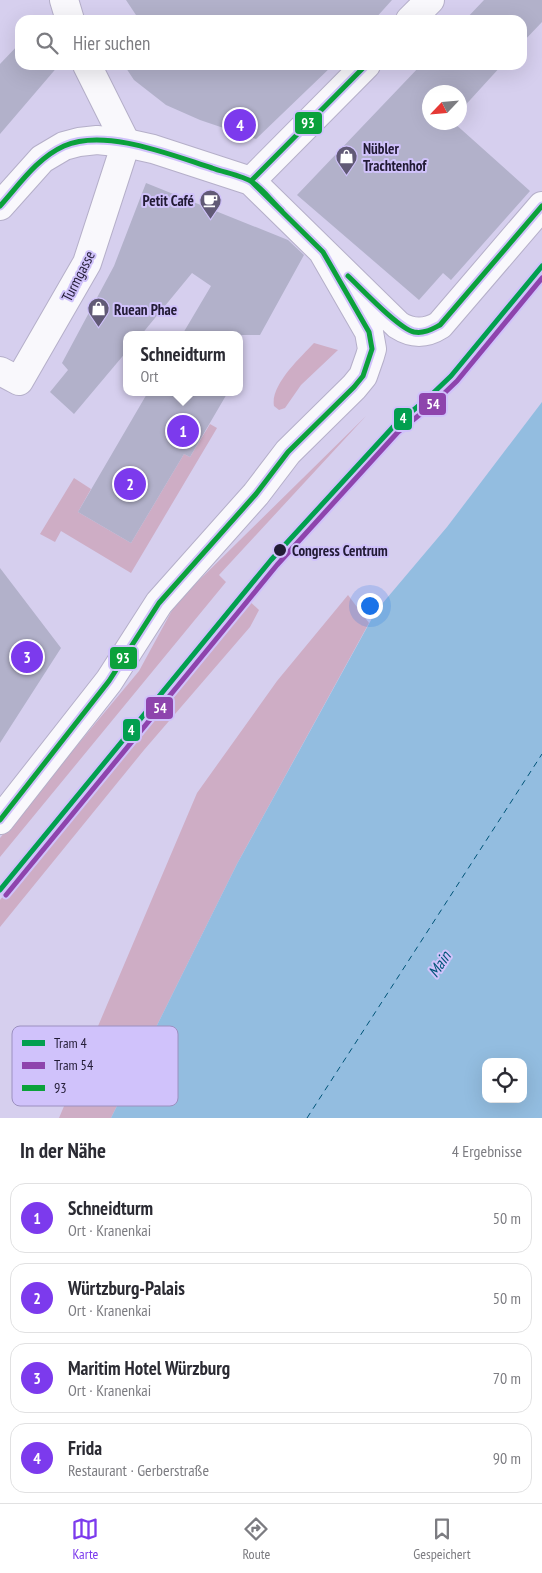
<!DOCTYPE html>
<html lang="de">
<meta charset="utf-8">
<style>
:root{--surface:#fff;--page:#f7f7f7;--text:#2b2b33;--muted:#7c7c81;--line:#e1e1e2;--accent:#7c3aed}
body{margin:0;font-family:"PT Sans Narrow",sans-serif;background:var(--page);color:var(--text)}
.controls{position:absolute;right:15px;bottom:15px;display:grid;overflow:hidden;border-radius:10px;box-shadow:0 5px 20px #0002}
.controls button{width:45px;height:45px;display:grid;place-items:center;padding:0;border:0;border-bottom:1px solid var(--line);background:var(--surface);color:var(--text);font:25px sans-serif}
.compass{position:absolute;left:422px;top:85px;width:45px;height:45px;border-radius:50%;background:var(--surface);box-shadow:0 5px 20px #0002;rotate:244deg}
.you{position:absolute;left:369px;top:605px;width:18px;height:18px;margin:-12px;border:4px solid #fff;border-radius:50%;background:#1a73e8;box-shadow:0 0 0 8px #1a73e833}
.badge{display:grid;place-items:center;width:32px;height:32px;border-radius:50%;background:var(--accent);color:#fff;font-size:16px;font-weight:700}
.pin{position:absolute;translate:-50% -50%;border:2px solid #fff;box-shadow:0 1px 5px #0006}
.popup{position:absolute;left:123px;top:331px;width:120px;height:65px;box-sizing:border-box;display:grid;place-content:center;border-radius:10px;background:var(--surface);filter:drop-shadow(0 1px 4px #0005);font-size:16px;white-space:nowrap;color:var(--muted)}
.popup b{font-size:19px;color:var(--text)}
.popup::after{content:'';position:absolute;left:50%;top:100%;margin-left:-10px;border:10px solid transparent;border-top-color:var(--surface)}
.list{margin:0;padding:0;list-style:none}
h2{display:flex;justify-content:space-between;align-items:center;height:65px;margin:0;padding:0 20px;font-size:21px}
h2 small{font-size:16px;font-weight:400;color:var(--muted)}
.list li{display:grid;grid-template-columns:32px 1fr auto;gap:15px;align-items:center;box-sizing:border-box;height:70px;margin:0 10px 10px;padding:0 10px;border:1px solid var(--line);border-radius:15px}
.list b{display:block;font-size:19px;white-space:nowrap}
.list p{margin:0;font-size:16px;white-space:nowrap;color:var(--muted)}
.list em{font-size:16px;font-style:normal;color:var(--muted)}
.icon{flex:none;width:28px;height:28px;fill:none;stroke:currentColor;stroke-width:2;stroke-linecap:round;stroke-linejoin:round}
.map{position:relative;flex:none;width:542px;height:1118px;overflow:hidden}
.search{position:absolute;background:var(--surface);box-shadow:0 5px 20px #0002;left:15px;right:15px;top:15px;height:55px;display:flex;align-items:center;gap:12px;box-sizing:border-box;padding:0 18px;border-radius:15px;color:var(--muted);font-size:19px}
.sheet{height:385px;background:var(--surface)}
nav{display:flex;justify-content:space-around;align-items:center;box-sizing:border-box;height:70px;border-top:1px solid var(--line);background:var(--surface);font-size:14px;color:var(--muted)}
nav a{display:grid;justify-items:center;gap:2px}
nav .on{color:var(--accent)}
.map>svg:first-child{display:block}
.green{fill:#ceadc5}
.water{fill:#93bde0;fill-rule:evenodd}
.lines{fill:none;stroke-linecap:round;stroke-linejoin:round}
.ferry{stroke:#005478;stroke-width:1;stroke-dasharray:6 5;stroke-linecap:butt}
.building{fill:#b2b1ca}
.minor-casing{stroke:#b5afc9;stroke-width:30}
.tertiary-casing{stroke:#b5afc9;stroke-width:30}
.minor{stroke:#f9f8fc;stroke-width:28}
.tertiary{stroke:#f9f8fc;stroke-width:28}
.bus-1-casing{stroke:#d0c2fb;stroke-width:9}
.bus-1{stroke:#0ba13b;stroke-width:5}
.tram-1-casing{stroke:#d0c2fb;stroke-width:9}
.tram-2-casing{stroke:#d0c2fb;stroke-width:9}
.tram-1{stroke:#029f4f;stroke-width:5}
.tram-2{stroke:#8e44ad;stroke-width:5}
.stop-dot{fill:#221b35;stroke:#d0c2fb;stroke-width:2}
.labels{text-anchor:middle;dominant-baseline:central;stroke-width:4;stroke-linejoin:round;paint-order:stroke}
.poi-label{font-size:15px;font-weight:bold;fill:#221b35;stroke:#d0c2fb;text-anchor:start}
.street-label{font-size:15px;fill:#221b35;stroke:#d0c2fb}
.stop-label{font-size:15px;font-weight:bold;fill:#221b35;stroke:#d0c2fb;text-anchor:start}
.water-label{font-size:16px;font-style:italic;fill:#005478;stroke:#d0c2fb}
.key{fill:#d0c2fb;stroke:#9c90c0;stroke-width:1}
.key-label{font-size:14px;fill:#221b35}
.line-badge{stroke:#d0c2fb;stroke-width:2}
.badge-label{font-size:14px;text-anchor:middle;font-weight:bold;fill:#fff}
</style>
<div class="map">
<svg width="542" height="1118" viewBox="0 0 542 1118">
<rect width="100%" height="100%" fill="#d6cfee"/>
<!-- green -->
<path class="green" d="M314 343 338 350 301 385 285 408 279 410 274 406C270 385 301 357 314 343Z
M366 416 219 575 226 582 0 857V838L139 671 176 603Z
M210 424 217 428 131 573 61 531 55 542 40 534 74 478 91 489 78 512 131 543 184 454 190 457Z
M348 595 369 623 237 864 111 1118H59L197 793 277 681Z
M245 597 259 610 250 627 144 750 0 927V900Z"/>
<!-- water -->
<path class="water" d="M542 402V1118H111L237 864 376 611 447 527ZM486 1062H523V1099H486Z"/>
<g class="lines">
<!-- ferry -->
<path class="ferry" d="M307 1118 542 754"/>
</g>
<!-- building -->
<path class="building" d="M126 0H392L374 20H130L136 15Z
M484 0H542V22L522 43V20H465Z
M20 43V65H59L0 134V64Z
M124 65H333L256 139 200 120 166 105 134 80Z
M421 65H502L460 111V92H430V122H453L530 191 451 280 443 273 419 300 297 195Z
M146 183 288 240 304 255 260 335H182L211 286 192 273 141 335H127V351L74 414 50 392 68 370 62 363 114 266Z
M148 392H228L190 457 184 454 131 543 78 512Z
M0 568 61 648 0 743Z"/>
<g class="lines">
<defs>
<path id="minor" d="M64 0 70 20
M0 371 19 381 87 263 126 143 87 65"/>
<path id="tertiary" d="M410 20 430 0
M251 181 366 65
M0 206 42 159 64 146 79 142 97 140 126 143 153 149 251 181 398 325C412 334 426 334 440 325L542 206
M0 820 109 681 159 603 256 494 288 452 354 387 363 376 370 356 372 349 369 332 323 252"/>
</defs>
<!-- minor casing -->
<use href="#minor" class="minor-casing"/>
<!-- tertiary casing -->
<use href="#tertiary" class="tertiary-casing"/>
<!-- minor -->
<use href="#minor" class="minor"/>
<!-- tertiary -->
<use href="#tertiary" class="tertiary"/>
<defs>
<path id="bus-1" d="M251 181 366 65
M0 206C19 185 37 158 64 146 105 128 171 155 212 168 222 172 244 176 252 182 263 189 272 202 282 211
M348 276C362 289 398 328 414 332 424 334 432 329 440 325L542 206
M0 820 109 681 159 603 256 494 288 452 354 387 363 376 372 349 369 332 323 252 251 181"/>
</defs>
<!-- bus-1 casing -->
<use href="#bus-1" class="bus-1-casing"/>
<!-- bus-1 -->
<use href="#bus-1" class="bus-1"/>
<defs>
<path id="tram-1" d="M0 890 271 560 393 427 428 398 451 376 542 266"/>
<path id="tram-2" d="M6 895 277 565 398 432 433 404 457 381 542 278"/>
</defs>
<!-- tram-1 casing -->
<use href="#tram-1" class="tram-1-casing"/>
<!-- tram-2 casing -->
<use href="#tram-2" class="tram-2-casing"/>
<!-- tram-1 -->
<use href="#tram-1" class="tram-1"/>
<!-- tram-2 -->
<use href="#tram-2" class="tram-2"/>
</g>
<!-- icons -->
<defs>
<symbol id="shop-pin" viewBox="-11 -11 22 30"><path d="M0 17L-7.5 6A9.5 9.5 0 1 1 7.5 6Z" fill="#615a76" stroke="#d0c2fb"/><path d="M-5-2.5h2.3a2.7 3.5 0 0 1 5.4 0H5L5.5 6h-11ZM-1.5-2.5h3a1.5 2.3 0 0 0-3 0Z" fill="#fff"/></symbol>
<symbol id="cafe-pin" viewBox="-11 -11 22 30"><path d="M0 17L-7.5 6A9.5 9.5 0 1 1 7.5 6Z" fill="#615a76" stroke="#d0c2fb"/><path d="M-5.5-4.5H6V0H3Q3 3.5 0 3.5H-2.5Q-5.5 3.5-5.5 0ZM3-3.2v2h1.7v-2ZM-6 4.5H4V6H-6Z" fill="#fff"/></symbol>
</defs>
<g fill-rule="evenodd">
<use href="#shop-pin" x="334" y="144" width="25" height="34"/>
<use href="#cafe-pin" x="198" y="188" width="25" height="34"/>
<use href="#shop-pin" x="86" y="296" width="25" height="34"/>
</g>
<!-- markers -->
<circle class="stop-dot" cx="280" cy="550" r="7"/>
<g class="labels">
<!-- poi labels -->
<g class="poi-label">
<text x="363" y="148">Nübler<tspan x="363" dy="17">Trachtenhof</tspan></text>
<text x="194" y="200" text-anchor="end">Petit Café</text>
<text x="114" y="309">Ruean Phae</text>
</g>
<!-- street labels -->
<g class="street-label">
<text transform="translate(78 276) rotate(-63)">Turmgasse</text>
</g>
<!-- stop labels -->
<g class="stop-label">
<text x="292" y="550">Congress Centrum</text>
</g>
<!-- water labels -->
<g class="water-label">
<text transform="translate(439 964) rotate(-56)">Main</text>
</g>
</g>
<!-- legend -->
<rect x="12" y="1026" width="166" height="80" rx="8" class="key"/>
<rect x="22" y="1040" width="23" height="6" fill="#029f4f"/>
<rect x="22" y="1062" width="23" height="7" fill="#8e44ad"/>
<rect x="22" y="1085" width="23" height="6" fill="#0ba13b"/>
<g class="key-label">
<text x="54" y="1048">Tram 4</text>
<text x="54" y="1070">Tram 54</text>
<text x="54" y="1093">93</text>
</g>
<g class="line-badge">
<rect x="294" y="111" width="29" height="24" rx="5" fill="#0ba13b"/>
<rect x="418" y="392" width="29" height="24" rx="5" fill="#8e44ad"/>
<rect x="393" y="407" width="20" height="24" rx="5" fill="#029f4f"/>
<rect x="109" y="646" width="29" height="24" rx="5" fill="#0ba13b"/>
<rect x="145" y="696" width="29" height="24" rx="5" fill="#8e44ad"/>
<rect x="122" y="718" width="19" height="24" rx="5" fill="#029f4f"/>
</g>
<g class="badge-label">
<text x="308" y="128">93</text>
<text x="433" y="409">54</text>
<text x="403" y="423">4</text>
<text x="123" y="663">93</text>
<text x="160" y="713">54</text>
<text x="131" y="735">4</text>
</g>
</svg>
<div class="controls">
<button><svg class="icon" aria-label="locate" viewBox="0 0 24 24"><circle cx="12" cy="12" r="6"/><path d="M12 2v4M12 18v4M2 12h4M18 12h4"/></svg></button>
</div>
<svg class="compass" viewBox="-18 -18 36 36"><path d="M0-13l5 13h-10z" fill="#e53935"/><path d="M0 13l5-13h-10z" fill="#7c7c81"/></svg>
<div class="you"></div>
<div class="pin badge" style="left:183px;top:431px">1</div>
<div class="popup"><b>Schneidturm</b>Ort</div>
<div class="pin badge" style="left:130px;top:484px">2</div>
<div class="pin badge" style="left:27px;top:657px">3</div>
<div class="pin badge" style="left:240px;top:125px">4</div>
<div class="search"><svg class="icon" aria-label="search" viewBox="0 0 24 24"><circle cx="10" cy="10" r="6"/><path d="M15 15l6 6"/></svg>Hier suchen</div>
</div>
<section class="sheet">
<h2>In der Nähe<small>4 Ergebnisse</small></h2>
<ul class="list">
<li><span class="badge">1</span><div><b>Schneidturm</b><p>Ort · Kranenkai</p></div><em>50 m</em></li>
<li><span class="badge">2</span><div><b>Würtzburg-Palais</b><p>Ort · Kranenkai</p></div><em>50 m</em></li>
<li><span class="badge">3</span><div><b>Maritim Hotel Würzburg</b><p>Ort · Kranenkai</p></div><em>70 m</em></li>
<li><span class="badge">4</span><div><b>Frida</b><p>Restaurant · Gerberstraße</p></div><em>90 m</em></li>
</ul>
</section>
<nav>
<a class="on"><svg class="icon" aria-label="map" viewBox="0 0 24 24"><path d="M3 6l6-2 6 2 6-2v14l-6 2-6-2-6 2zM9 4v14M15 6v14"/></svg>Karte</a>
<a><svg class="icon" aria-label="directions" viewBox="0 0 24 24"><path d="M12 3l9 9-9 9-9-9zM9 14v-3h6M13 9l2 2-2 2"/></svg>Route</a>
<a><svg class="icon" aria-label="saved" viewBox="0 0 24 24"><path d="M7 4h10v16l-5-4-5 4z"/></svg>Gespeichert</a>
</nav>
